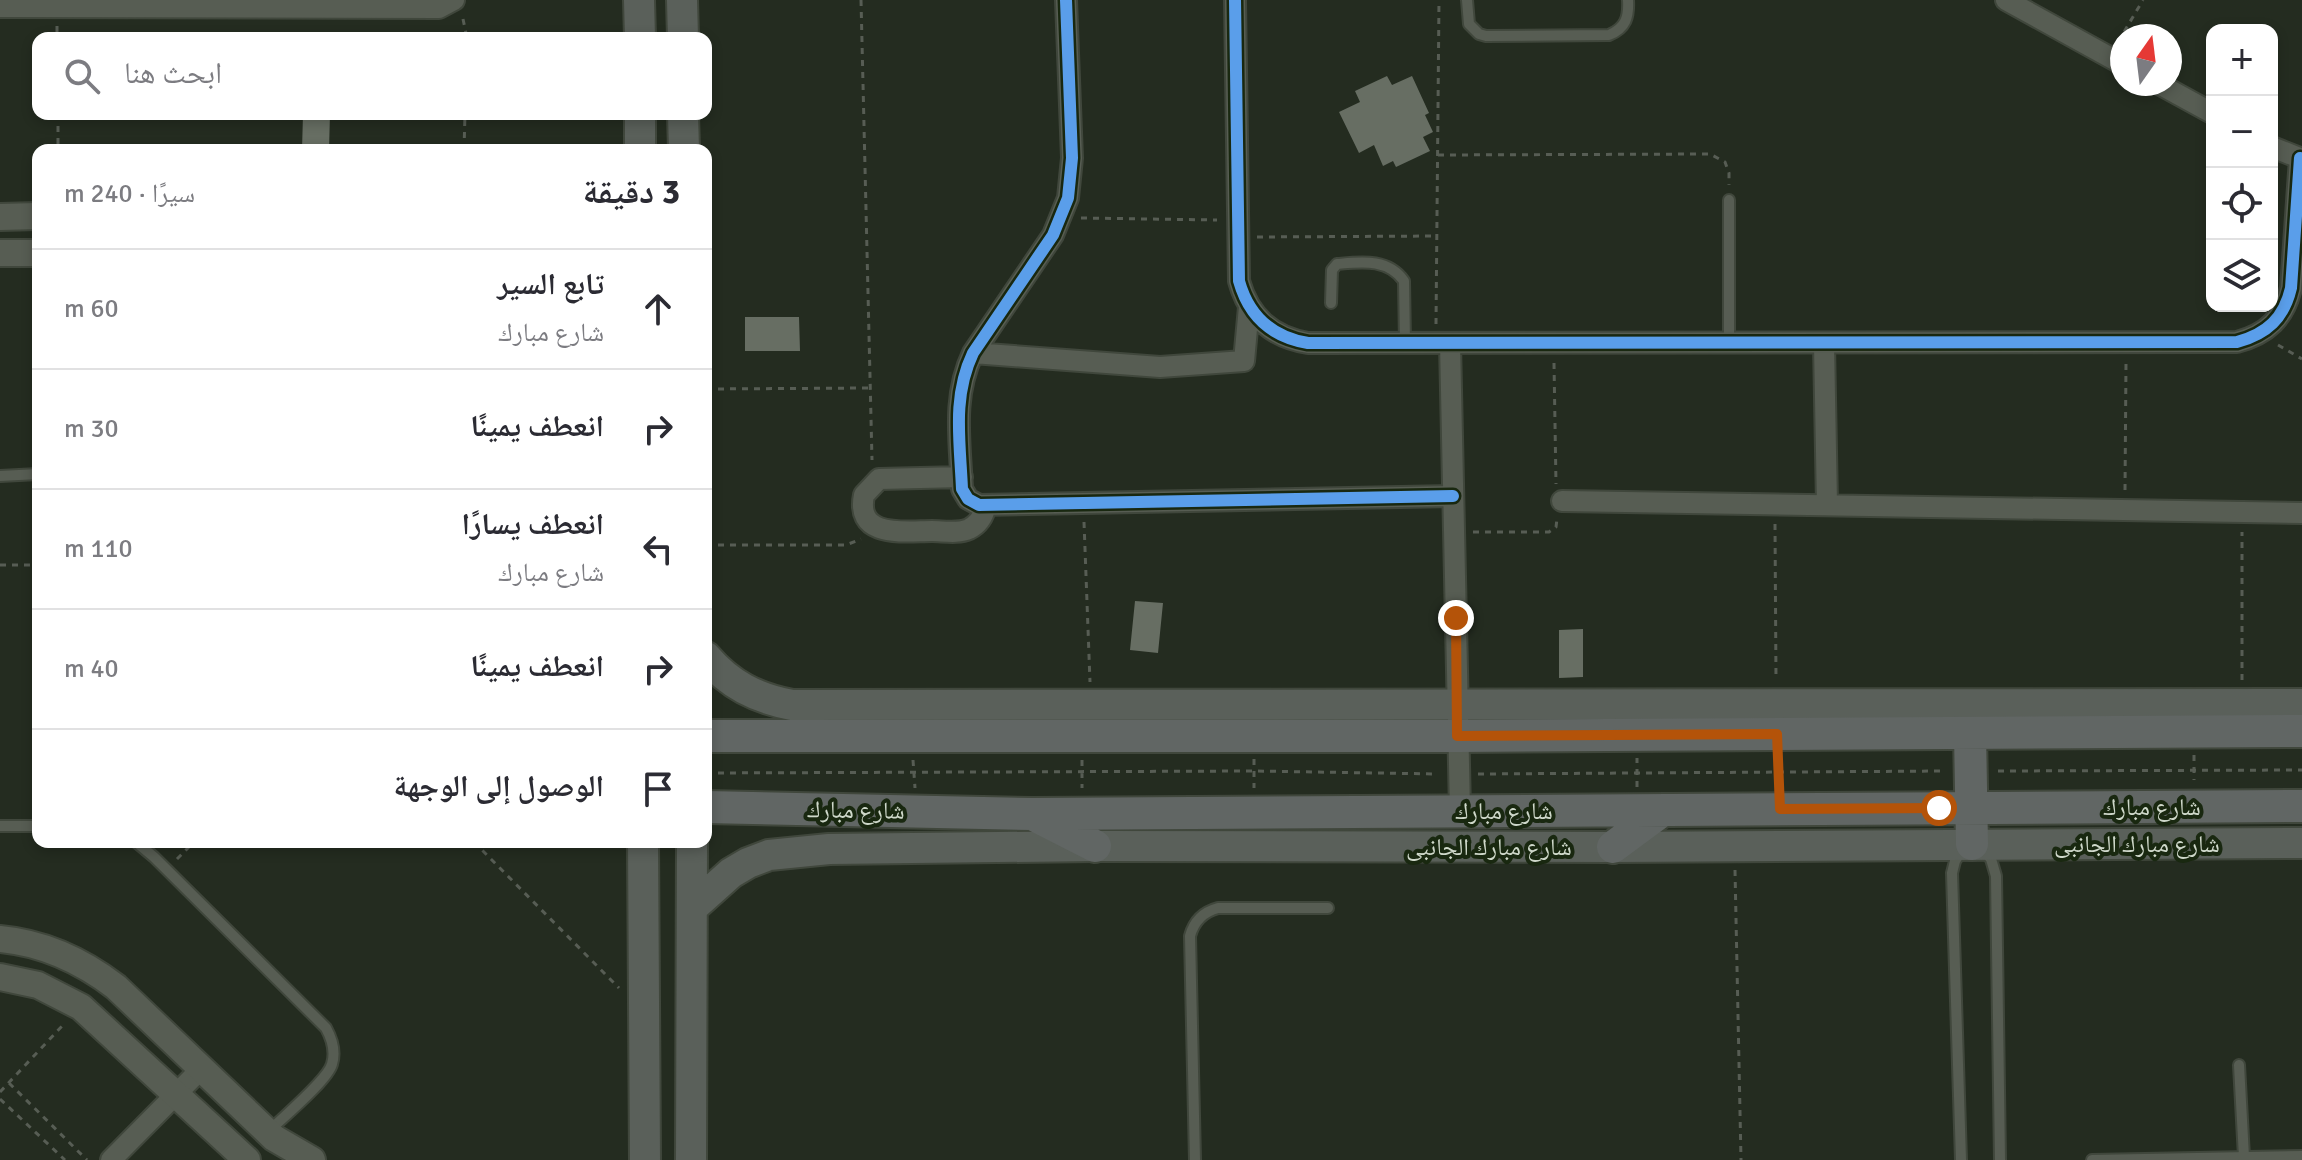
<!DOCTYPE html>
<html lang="ar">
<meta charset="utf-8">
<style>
:root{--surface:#fff;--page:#f7f7f7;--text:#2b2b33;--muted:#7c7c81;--line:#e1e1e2}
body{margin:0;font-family:Signika,"Noto Naskh Arabic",sans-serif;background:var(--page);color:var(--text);direction:rtl}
.controls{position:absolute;right:24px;top:24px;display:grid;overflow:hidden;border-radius:16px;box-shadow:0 4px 12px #0003}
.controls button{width:72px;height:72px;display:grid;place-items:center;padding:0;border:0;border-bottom:2px solid var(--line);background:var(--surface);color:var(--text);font:40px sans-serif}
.compass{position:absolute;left:2110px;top:24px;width:72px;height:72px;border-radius:50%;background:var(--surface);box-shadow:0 4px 12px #0003;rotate:14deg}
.stop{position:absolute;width:24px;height:24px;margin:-18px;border:6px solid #b45309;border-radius:50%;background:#fff}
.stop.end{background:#b45309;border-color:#fff;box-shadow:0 2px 8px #0008}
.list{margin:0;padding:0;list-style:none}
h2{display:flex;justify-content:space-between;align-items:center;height:104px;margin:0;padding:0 32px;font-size:34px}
h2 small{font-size:26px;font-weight:400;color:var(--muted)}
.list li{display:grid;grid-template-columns:52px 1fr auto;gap:24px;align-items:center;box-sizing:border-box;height:120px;padding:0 32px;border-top:2px solid var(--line)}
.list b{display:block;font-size:30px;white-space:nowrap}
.list p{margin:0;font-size:26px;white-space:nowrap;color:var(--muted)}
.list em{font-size:26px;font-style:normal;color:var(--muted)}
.icon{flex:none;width:44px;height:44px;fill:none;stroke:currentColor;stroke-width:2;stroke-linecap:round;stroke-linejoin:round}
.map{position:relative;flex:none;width:2302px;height:1160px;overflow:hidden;direction:ltr}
.search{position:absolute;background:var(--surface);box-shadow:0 4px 12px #0003;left:32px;top:32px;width:680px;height:88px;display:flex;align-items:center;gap:20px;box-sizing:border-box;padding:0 28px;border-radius:16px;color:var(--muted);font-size:30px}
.panel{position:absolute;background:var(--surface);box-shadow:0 4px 12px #0003;left:32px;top:144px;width:680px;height:704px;border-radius:16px;direction:rtl}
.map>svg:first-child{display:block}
.building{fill:#676e63}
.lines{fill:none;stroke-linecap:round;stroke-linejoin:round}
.service-casing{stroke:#40473c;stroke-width:14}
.minor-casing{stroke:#40473c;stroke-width:24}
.tertiary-casing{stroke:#40473c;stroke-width:30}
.secondary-casing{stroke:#40473c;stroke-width:34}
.primary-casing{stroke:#40473c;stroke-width:36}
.path{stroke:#575d54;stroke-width:3;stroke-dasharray:6 6;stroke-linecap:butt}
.service{stroke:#575d53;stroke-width:10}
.minor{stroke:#575d53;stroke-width:20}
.tertiary{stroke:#575d53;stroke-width:26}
.secondary{stroke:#5a605a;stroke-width:30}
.primary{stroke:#616664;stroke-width:32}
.cycleway-casing{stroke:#192810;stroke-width:17}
.cycleway{stroke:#5a9eea;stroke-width:12}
.route{stroke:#b45309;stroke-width:10}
.labels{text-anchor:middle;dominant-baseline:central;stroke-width:8;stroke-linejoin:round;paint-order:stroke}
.street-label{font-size:24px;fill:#cfd8ca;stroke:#192810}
</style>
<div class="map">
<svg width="2302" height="1160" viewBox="0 0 2302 1160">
<rect width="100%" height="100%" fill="#242c20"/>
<!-- building -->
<path class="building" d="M1387 76 1392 85 1412 76 1429 113 1425 115 1433 132 1423 137 1430 151 1396 167 1393 161 1383 166 1374 145 1359 153 1339 112 1360 102 1355 91Z
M303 114H330L329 150H302Z
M745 317H799L800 351H745Z
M1135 601 1163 603 1158 653 1130 650Z
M1583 629V677L1559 678V630Z"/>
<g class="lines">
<defs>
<path id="service" d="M1467 0 1469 24 1479 34 1486 36 1609 35C1626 28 1629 17 1628 0
M1331 303 1332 270 1337 264C1361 262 1388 258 1404 281L1405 343
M1729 343V200
M0 476 38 474
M0 826H38
M136 842 154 857 326 1028C332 1039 336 1051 332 1064 328 1080 282 1118 268 1132
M1983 850 1991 859 1996 876 2000 1160
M2239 1065 2244 1157
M1195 1160 1190 936C1194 921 1203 912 1218 908H1328
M1961 1160 1952 873 1955 861 1962 850
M2092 1160 2302 1156"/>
<path id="minor" d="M1066 0 1072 158 1068 198 1053 235 973 353C952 397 960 441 962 489L968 499 979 505 1453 496
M1235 0 1239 281C1249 317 1272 337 1308 343L2237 342C2267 334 2284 318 2291 288L2300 158
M2006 0 2122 64
M0 7 439 8 454 0
M2159 84 2212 113
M2272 147 2302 159
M1450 343 1460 811
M1824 344 1827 505
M973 353 1160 367 1244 361 1249 307
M962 477 879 479 864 495C855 539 905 531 932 531 943 531 958 534 969 529 979 524 984 515 986 505
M1562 501 2302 513
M111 1160 201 1069"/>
<path id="tertiary" d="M0 217 38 216
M0 253H38
M0 939C44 943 82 961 116 987L274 1138 312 1160
M0 977 38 985 81 1007 247 1160"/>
<path id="secondary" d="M639 0 640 38
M682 0 683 38
M640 114V150
M683 114 684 150
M706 657C730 685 756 698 792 705L2302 704
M643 842 645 1160
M693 907 731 873 748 863 769 855 829 849 1095 846 1613 847 2302 843
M691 1160 692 842"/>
<path id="primary" d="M1970 733 1972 844
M706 736H1457L2302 731
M706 807 1032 814 2302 806
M1038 817 1095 846
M1613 847 1663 810"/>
</defs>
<!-- service casing -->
<use href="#service" class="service-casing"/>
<!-- minor casing -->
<use href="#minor" class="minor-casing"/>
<!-- tertiary casing -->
<use href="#tertiary" class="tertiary-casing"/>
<!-- secondary casing -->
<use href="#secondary" class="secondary-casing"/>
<!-- primary casing -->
<use href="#primary" class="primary-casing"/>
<!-- path -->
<path class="path" d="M861 0 872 460
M463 19 467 38
M57 26V38
M2118 42 2143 0
M58 114V150
M464 150 465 114
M1438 155 1710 154 1725 162 1729 173V185
M1081 218 1217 220
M1257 237 1437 236
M1436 324 1439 0
M2278 345 2302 359
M1554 363 1556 484
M706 389 870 388
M2125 490 2126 362
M1084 522 1090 682
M1775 524 1776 680
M1473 532H1549L1556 527 1557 519
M706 545H846L861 539
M0 565H38
M2242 680V532
M2194 755V780
M1778 758 1779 782
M1254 759V788
M913 760 915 788
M1082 760V788
M1998 771 2302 770
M706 773 1254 771 1438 774
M1478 774 1946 771
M1637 787V758
M474 842 619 988
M177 859 194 842
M1735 870 1741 1160
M9 1083 87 1160
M0 1092 63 1025
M0 1099 65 1160"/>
<!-- service -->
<use href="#service" class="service"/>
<!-- minor -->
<use href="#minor" class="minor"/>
<!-- tertiary -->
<use href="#tertiary" class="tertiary"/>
<!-- secondary -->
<use href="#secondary" class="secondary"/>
<!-- primary -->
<use href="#primary" class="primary"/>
<defs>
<path id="cycleway" d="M1066 0 1072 158 1068 198 1053 235 973 353C952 397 960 441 962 489L968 499 979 505 1453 496
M1235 0 1239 281C1249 317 1272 337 1308 343L2237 342C2267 334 2284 318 2291 288L2300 158"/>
</defs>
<!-- cycleway casing -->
<use href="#cycleway" class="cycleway-casing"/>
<!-- cycleway -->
<use href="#cycleway" class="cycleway"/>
</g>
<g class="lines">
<!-- route -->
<path class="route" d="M1456 618 1457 736 1777 734 1780 809 1939 808"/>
</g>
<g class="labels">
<!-- street labels -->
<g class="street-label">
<text x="2152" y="807">شارع مبارك</text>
<text transform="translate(856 810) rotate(1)">شارع مبارك</text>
<text x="1504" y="811">شارع مبارك</text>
<text x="2137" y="844">شارع مبارك الجانبى</text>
<text x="1489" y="847">شارع مبارك الجانبى</text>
</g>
</g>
</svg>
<div class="controls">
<button>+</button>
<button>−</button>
<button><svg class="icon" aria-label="locate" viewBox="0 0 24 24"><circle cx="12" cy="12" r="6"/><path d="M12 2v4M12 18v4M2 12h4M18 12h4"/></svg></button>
<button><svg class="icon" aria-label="layers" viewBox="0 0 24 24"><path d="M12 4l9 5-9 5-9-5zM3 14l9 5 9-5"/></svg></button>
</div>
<svg class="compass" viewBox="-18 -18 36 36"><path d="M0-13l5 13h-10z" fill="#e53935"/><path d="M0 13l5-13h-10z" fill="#7c7c81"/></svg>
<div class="stop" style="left:1939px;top:808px"></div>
<div class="stop end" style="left:1456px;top:618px"></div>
<div class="search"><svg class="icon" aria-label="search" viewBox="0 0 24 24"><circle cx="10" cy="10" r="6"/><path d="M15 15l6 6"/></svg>ابحث هنا</div>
<section class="panel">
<h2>3 دقيقة<small>سيرًا · 240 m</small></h2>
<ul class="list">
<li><svg class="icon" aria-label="ahead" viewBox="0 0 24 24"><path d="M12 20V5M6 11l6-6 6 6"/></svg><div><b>تابع السير</b><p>شارع مبارك</p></div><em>60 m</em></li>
<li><svg class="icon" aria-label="right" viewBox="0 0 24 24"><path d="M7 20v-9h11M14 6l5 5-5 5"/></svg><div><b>انعطف يمينًا</b></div><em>30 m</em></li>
<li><svg class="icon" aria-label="left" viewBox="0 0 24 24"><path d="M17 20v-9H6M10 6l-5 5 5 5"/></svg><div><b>انعطف يسارًا</b><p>شارع مبارك</p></div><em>110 m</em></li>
<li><svg class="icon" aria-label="right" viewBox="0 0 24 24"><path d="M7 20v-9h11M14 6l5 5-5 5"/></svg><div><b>انعطف يمينًا</b></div><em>40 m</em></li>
<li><svg class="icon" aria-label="arrive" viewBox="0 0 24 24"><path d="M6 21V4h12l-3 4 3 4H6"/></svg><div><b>الوصول إلى الوجهة</b></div></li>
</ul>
</section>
</div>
